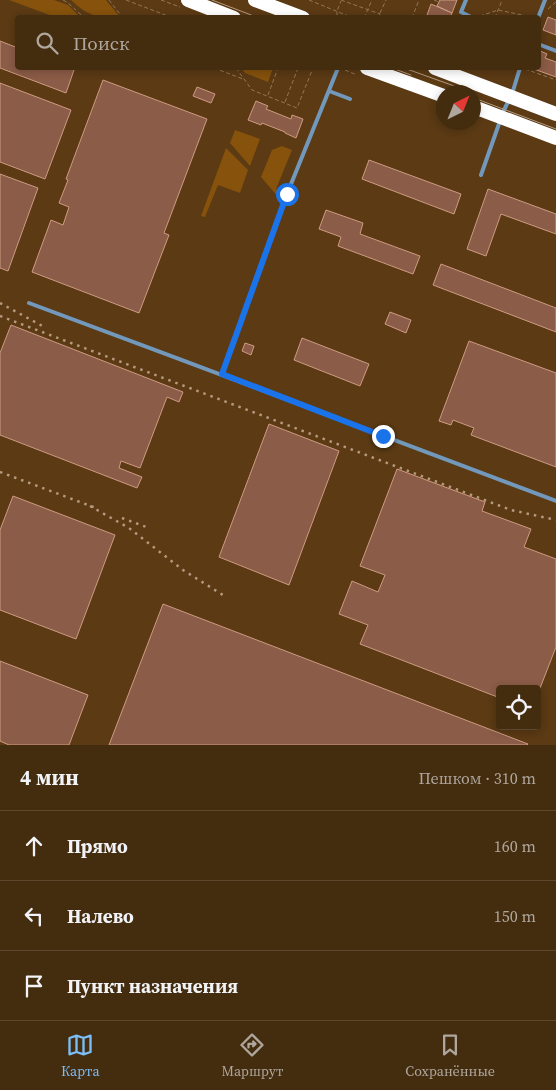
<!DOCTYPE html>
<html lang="ru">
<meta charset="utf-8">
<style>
:root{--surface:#442c0f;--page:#4e381d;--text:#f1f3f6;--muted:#afa79e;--line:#5c482f;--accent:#7bbef8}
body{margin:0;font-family:"Source Serif 4",serif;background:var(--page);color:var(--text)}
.controls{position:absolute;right:15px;bottom:15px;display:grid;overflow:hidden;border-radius:5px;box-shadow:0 2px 8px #0003}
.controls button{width:45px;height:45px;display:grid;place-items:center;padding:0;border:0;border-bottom:1px solid var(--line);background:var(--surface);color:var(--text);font:25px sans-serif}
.compass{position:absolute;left:436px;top:85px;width:45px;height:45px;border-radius:50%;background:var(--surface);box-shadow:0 2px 8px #0003;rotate:43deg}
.stop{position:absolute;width:15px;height:15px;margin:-11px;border:4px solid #1a73e8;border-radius:50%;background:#fff}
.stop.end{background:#1a73e8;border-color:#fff;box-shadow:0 1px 5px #0008}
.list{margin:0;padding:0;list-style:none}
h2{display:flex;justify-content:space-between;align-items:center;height:65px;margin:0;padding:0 20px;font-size:21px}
h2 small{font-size:16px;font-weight:400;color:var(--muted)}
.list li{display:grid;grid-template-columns:32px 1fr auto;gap:15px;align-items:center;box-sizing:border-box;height:70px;padding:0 20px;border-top:1px solid var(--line)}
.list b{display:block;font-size:19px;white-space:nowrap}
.list em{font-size:16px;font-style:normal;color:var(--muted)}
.icon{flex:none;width:28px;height:28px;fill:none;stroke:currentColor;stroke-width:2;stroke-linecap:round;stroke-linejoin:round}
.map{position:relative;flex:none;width:556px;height:745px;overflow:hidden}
.search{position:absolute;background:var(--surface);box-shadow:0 2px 8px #0003;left:15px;right:15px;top:15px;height:55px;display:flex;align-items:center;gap:12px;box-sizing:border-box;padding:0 18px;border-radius:5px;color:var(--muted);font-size:19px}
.sheet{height:275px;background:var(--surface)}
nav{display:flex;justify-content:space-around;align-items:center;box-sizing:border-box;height:70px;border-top:1px solid var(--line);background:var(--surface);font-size:14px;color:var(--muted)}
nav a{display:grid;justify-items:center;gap:2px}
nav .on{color:var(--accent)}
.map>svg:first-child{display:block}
.green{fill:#86520c}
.building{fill:#8b5c47;stroke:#ce9b83}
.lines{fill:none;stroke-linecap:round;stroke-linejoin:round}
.path{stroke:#947758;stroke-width:1;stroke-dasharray:4 2.5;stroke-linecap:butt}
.lane{stroke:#7299bc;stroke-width:4}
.highway{stroke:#fff;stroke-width:14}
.tram{stroke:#b49a7f;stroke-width:1}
.rail{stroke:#b49a7f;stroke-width:2.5;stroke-dasharray:2.5 5;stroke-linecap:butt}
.route{stroke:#1a73e8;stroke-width:6}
</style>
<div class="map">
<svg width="556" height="745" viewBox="0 0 556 745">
<rect width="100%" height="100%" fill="#5b3a14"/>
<!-- green -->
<path class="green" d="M9 0H54L68 5 80 17H55Z
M71 0H106L120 17C97 18 88 16 71 0Z
M241 68H273L268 82 245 73Z
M235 130 260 139 250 166 230 143Z
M282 146 292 150 276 189 282 192 279 198 261 177 272 150Z
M226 148 248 170 240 193 218 185 205 217 201 216Z"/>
<!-- building -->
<path class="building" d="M440 0H457L452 13 437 6Z
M431 4 452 13 450 18H426Z
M548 17 556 20V35L543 30Z
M0 41 18 48V68H69L74 70 66 93 0 68Z
M538 50 547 54 545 58 556 62V77L531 68H538Z
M103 80 207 119 164 233 169 235 139 313 32 272 51 220 63 225 69 207 59 203 68 180 66 179Z
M0 83 71 110 45 179 0 162Z
M197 87 215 94 211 103 193 96Z
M256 101 268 106 266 109 291 119 292 115 303 119 296 138 285 133V132L262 123 261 125 248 120Z
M369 160 461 194 454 214 362 179Z
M0 174 38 188 8 271 0 268Z
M488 189 556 214V234L501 214 486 256 467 249Z
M326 210 363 223 360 234 420 256 413 274 338 246 341 237 319 229Z
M441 264 556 308V332L433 285Z
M390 312 411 320 406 333 385 324Z
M11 325 183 392 179 402 167 397 140 468 121 461 119 468 142 477 137 488 0 435V353Z
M302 338 369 364 360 386 294 360Z
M469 341 556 373V467L471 435 474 428 453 420 451 425 439 421Z
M245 343 254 346 251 355 242 351Z
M269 424 339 451 289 585 219 557Z
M397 469 485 502 482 511 531 529 524 547 556 559V647L537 696V689H500V698L360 644 368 625 339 614 352 581 378 592 385 575 360 566Z
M13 496 115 535 76 639 0 610V530Z
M163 604 528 744 527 745H109Z
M0 661 88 695 69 745H9L0 741Z"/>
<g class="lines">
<!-- path -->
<path class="path" d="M63 0C72 4 77 14 87 18
M109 0 123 18
M126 0 173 18
M161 0 180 7
M309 0 353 18
M341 0 380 14 379 18
M434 0 439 2
M548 9 556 2
M380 13 386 0
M337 16V11L341 1
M480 16 498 10 532 17
M364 18 372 0
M412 18 419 0
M495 18 502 0
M214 68 243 79
M236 68 252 90 297 108 313 68
M525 69 556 80
M345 70 357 75
M268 95 278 68
M285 102 298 68"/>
<!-- lane -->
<path class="lane" d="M466 0 461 12 473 18
M538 18 545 0
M538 44 556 51
M329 91 350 99
M512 94 520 68
M502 114 509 100
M481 175 500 121
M29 303C205 368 380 435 556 501
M222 374 287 194 338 68"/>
<!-- highway -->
<path class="highway" d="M188 0 234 18
M255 0 303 18
M367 68 444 96
M435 68 556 114
M474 107 556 138"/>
<!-- tram -->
<path class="tram" d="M212 0 259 18
M392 68 411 75
M404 68 471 92
M474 98 556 129"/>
<!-- rail -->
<path class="rail" d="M0 303 46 328
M0 316 511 510 556 520
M0 472 96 508
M90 506 129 528 183 570 226 597
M122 518 149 528"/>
</g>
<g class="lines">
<!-- route -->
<path class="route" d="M287 194 222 374 383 436"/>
</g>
</svg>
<div class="controls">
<button><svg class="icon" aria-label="locate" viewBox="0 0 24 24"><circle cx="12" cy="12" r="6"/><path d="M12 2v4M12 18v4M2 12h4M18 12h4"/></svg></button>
</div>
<svg class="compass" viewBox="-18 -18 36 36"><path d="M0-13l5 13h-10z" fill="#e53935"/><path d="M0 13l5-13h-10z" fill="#afa79e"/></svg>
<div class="stop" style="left:287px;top:194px"></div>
<div class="stop end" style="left:383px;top:436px"></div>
<div class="search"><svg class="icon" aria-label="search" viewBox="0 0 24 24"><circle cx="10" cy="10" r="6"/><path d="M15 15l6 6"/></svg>Поиск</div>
</div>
<section class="sheet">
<h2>4 мин<small>Пешком · 310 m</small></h2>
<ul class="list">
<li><svg class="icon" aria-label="ahead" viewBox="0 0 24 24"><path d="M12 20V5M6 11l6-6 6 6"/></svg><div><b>Прямо</b></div><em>160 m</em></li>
<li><svg class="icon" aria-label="left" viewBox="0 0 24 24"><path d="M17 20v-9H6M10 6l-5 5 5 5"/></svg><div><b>Налево</b></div><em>150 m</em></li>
<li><svg class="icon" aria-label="arrive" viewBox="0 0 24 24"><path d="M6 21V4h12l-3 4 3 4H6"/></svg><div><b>Пункт назначения</b></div></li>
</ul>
</section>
<nav>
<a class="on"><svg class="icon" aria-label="map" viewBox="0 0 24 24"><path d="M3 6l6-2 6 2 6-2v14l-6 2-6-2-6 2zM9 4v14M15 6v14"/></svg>Карта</a>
<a><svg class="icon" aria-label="directions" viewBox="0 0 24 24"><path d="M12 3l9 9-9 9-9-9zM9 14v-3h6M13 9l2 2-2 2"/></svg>Маршрут</a>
<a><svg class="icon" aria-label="saved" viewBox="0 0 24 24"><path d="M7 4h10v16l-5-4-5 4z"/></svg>Сохранённые</a>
</nav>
